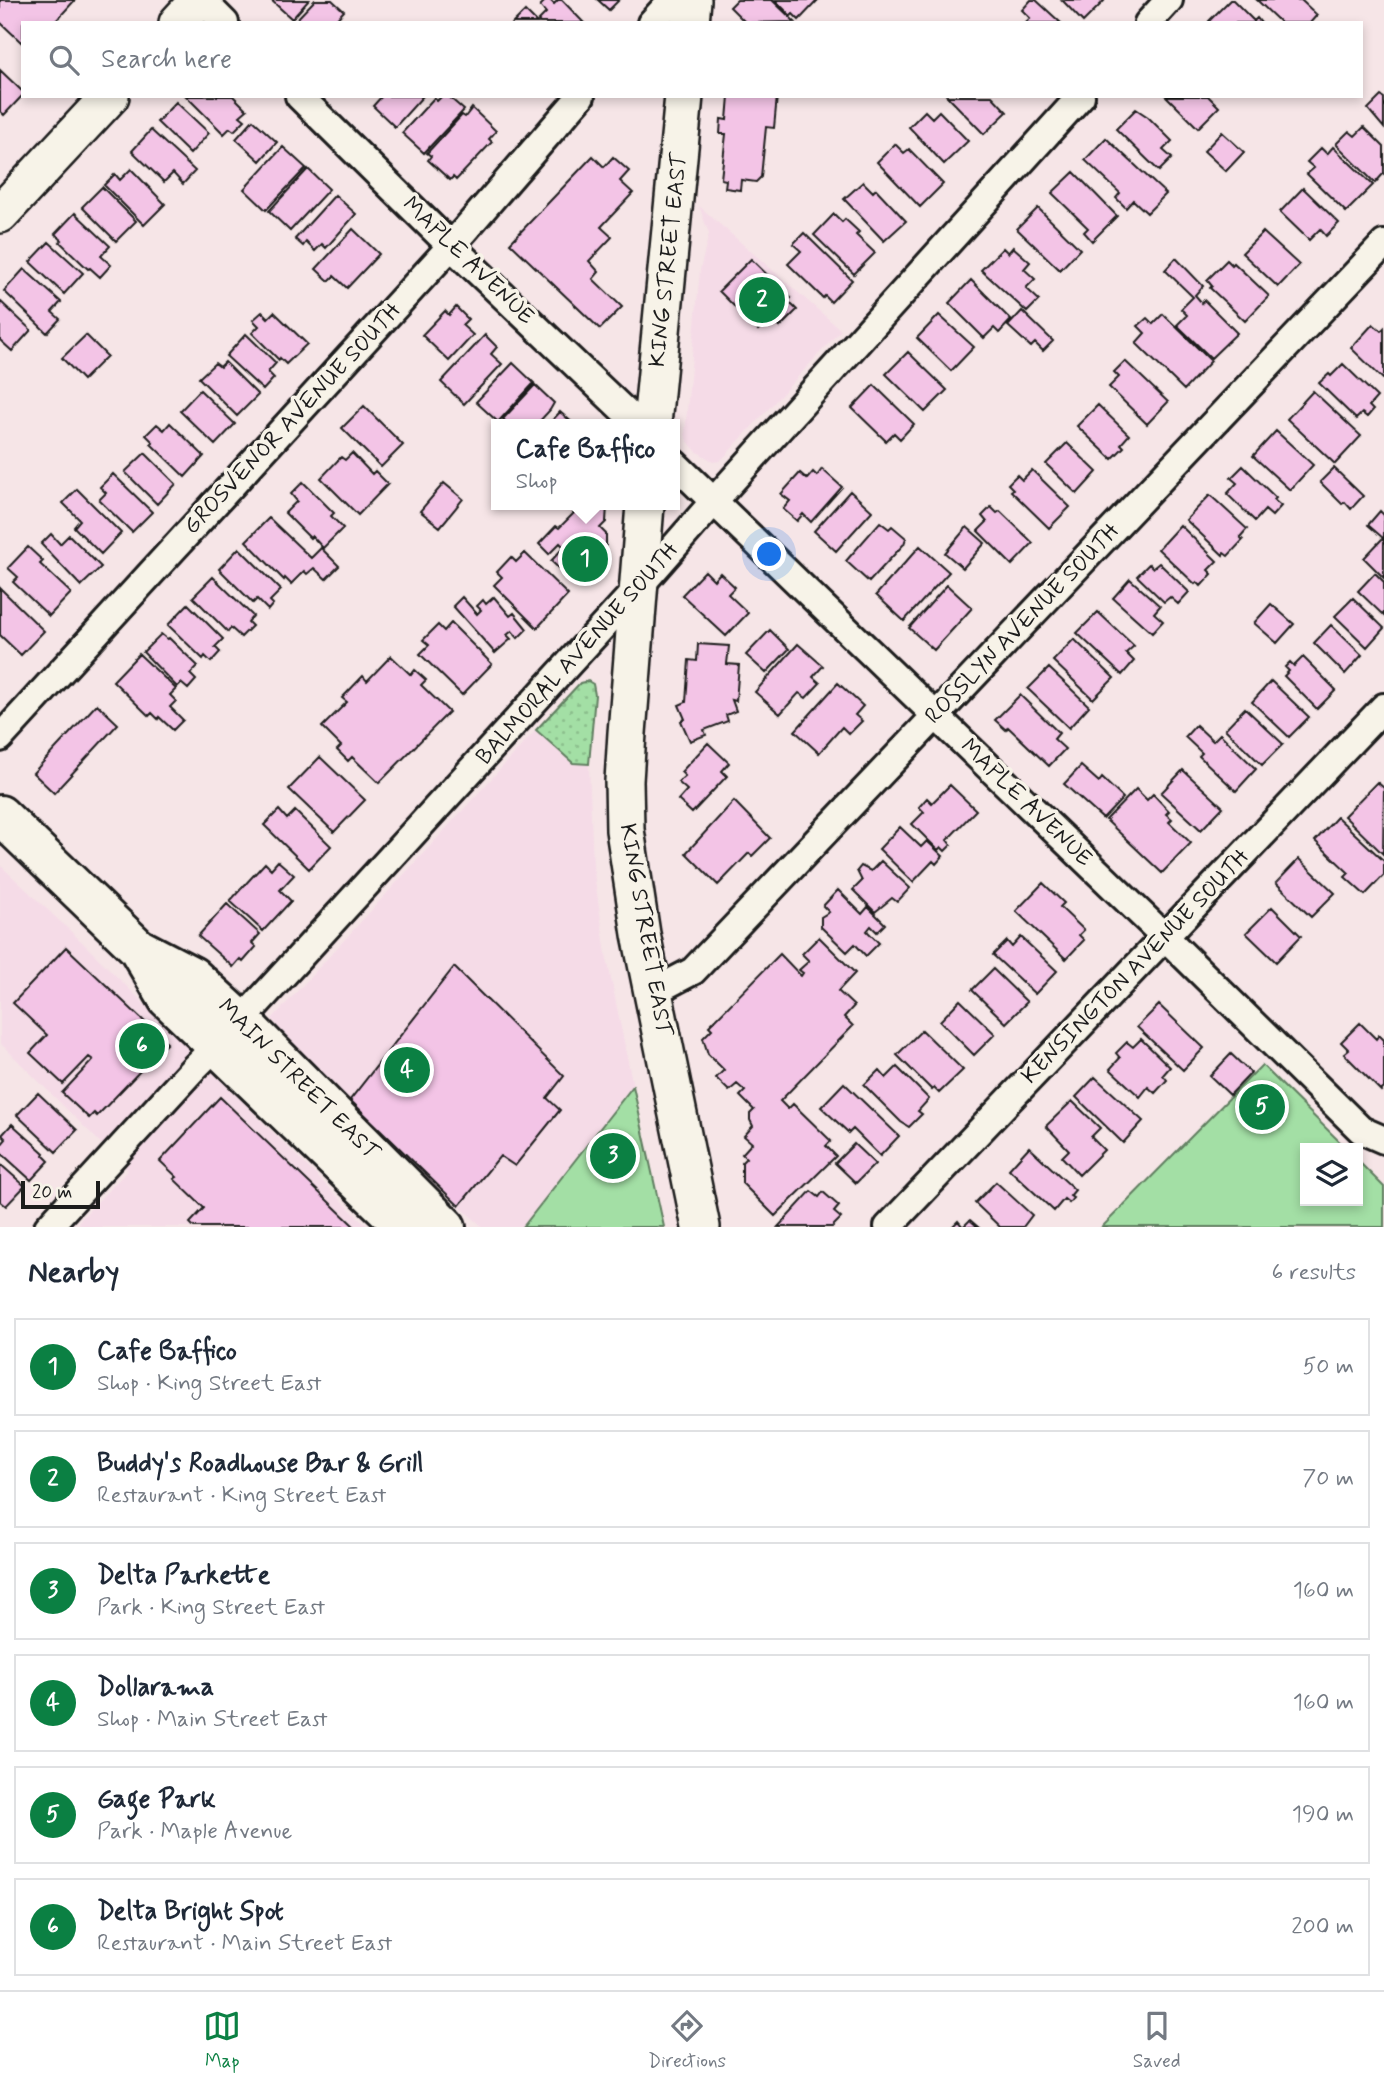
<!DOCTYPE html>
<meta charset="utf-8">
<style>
:root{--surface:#fff;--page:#f2f2f3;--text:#1f2937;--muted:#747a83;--line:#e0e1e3;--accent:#0b8043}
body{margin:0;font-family:Mynerve,sans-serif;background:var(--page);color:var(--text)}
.controls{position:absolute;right:21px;bottom:21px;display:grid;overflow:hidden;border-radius:0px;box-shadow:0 4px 10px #0003}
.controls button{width:63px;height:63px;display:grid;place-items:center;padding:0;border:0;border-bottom:2px solid var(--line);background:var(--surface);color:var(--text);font:35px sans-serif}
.scale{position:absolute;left:21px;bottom:18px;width:79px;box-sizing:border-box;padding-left:7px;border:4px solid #1c1c1c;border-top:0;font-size:19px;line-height:24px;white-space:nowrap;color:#1c1c1c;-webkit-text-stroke:5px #f7f3e8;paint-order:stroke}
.you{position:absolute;left:770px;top:555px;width:24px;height:24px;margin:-18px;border:5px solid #fff;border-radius:50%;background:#1a73e8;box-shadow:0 0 0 10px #1a73e833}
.badge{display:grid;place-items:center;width:46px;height:46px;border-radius:50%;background:var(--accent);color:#fff;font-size:23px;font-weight:700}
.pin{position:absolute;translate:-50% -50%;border:4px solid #fff;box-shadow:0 2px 7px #0006}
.popup{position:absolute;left:491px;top:419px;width:189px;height:91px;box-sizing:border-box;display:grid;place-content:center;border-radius:0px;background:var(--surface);filter:drop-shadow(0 2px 5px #0005);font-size:23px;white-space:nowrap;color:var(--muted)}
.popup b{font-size:26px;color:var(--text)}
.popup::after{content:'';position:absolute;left:50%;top:100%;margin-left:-14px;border:14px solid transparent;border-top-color:var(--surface)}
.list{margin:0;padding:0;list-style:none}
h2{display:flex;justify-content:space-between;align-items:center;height:91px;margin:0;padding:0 28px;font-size:30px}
h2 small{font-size:23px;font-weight:400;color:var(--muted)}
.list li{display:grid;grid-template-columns:46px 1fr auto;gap:21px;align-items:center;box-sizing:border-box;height:98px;margin:0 14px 14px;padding:0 14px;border:2px solid var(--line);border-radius:0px}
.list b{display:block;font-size:26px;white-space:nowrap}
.list p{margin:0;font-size:23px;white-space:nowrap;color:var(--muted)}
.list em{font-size:23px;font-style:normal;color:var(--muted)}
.icon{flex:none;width:38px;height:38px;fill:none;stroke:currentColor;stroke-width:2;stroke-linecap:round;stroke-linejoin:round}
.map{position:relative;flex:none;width:1384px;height:1227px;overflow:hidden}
.search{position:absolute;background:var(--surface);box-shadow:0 4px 10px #0003;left:21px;right:21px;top:21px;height:77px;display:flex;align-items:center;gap:18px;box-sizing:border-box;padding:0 24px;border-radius:0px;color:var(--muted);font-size:26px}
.sheet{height:763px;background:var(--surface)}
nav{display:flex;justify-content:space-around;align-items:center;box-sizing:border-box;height:98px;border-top:2px solid var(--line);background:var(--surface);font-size:19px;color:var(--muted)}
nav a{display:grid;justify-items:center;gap:4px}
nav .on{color:var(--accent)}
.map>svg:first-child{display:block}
.built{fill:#f5dbe7}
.grass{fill:url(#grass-dots);stroke:#607e60;stroke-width:2}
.park{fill:#a3dfa5;stroke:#607e60;stroke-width:2}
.building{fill:#f3c4e6;stroke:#1c1c1c;stroke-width:2}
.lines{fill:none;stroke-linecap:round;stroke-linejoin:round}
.street-casing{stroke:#1c1c1c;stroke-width:32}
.secondary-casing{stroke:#1c1c1c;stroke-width:42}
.primary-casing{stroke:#1c1c1c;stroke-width:44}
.street{stroke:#f7f3e8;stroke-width:26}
.secondary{stroke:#f7f3e8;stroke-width:37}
.primary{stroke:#f7f3e8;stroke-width:38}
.labels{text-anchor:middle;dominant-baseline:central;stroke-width:7;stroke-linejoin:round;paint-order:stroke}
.street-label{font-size:23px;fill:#1c1c1c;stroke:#f7f3e8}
</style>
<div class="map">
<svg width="1384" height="1227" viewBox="0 0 1384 1227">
<defs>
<pattern id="grass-dots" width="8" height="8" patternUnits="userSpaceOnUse" patternTransform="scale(1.75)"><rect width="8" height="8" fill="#a3dfa5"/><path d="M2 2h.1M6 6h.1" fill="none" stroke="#8cbf8d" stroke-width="1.8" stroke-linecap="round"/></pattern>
</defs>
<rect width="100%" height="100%" fill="#f6e5e7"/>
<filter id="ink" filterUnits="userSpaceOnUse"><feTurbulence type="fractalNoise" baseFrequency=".0143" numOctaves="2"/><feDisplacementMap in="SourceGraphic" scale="14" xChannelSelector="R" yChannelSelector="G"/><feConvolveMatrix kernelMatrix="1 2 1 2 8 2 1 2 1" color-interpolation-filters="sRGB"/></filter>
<g filter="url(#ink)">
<!-- built -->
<path class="built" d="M699 206 841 330 725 456 720 461 714 462 696 451 686 439 685 432 700 270 709 234Z
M536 730 573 763 589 764 593 866 606 954 633 1086 523 1227H483L320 1084 272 1019Z
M0 865 82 942 368 1227H83L78 1222 128 1170 0 1043Z"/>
<!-- grass -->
<path class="grass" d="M588 681 593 684 595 695 589 764 573 763 536 730 580 683Z"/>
<!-- park -->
<path class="park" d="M1262 1065 1346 1148H1305V1201H1358V1161L1384 1187V1227H1102Z
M633 1086 664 1227H523Z"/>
<!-- building -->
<path class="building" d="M0 0H75L54 23H23V44L0 22Z
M271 0H309L292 19Z
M315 0H332L344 11 333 23H293Z
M546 0H550L554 4 558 0H562L584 23H540L538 21 546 13 540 6Z
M598 0H619L609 10Z
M737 0H772L795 22 746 23 730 7Z
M775 0H818L799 20 793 14 791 16Z
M1031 0H1036L1061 23H1025L1030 18 1022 10Z
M1062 0H1103L1104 1 1083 22Z
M1230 0H1233L1254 21 1257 18 1261 23H1211L1209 21Z
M1257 0H1301L1317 15 1310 23H1281Z
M525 11 537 23H513Z
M0 70 23 92V95L4 115 0 111Z
M186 96H233L247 110 240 116 245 120 234 131 230 128 224 134Z
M382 96H423L395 127 373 106Z
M442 96H448L464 110 424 153 402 133 434 98 437 101Z
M729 96H777L774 128 766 127 761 177 756 182 741 180 740 190 725 188 726 180 721 179 726 134H720L721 119 727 120Z
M947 96H992L1007 112 984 134Z
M1166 96H1208L1219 107 1198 128Z
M1381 96 1384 98V128L1368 109Z
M176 102 209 133 190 154 157 122Z
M472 108 496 131 489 139 492 142 456 180 453 177 450 180 428 160 431 156 427 153 462 115 465 117Z
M1136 109 1148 117 1172 141 1163 150 1172 158 1159 171 1116 129Z
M925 111 932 118 939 111 968 141 944 164 909 127Z
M253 120 277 142 260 161 236 139Z
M1364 127 1384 147V173L1375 183 1336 144 1349 131 1355 136Z
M151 130 195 171 183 184 173 173 164 182 132 151Z
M1222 132 1244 152 1226 171 1204 151Z
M1106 138 1166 194 1147 213 1133 200 1126 208 1116 198 1120 193 1085 160Z
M895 144 904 153 909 149 943 184 920 207 877 162Z
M283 147 306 168 266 210 244 189Z
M1333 147 1373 185 1346 212 1307 174 1314 168 1307 162 1321 148 1327 154Z
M593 156 604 167 613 157 629 171 620 181 633 193 601 227 612 237 589 261 599 272 593 279 622 307 600 329 510 243Z
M131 169 165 204 144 225 104 185 115 174 120 180Z
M308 169 329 189 290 231 269 211Z
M1074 172 1117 216 1092 241 1084 232 1088 228 1052 193Z
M863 182 873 192 876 189 906 221 884 241 844 199Z
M102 187 136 221 116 241 82 207Z
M1303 188 1339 223 1326 236 1320 229 1309 240 1280 212Z
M335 195 356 214 326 248 322 244 315 251 306 242 303 246 295 239Z
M1038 208 1080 249 1060 270 1017 229Z
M75 213 110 246 101 256 111 265 100 277 90 268 88 269 60 242 62 240 55 234Z
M834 214 842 222 845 219 859 232 856 235 875 253 854 274 814 235Z
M353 229 379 254 347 288 334 276 329 281 316 269Z
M1263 232 1299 265 1278 287 1242 253Z
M804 233 852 280 831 302 825 296 823 298 788 264 801 251 793 244Z
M49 242 83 273 64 294 30 262Z
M1013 247 1030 262 1024 269 1035 279 1026 288 1039 300 1027 312 981 270 1003 248 1008 253Z
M1176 258 1203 286 1195 295 1202 303 1204 300 1237 333 1211 358 1177 325 1187 315 1181 309 1193 297 1165 270Z
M751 259 791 298 788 301 797 310 780 327 770 318 758 330 719 291Z
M1227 260 1232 265 1234 263 1269 296 1245 321 1210 288 1212 286 1207 280Z
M24 269 61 302 52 312 60 319 47 333 4 291Z
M971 280 1011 320 999 333 994 328 984 338 949 303Z
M0 301 31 330 12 351 0 340Z
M456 307 468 319 462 325 473 335 449 361 422 335 445 311 449 315Z
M1022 311 1053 341 1043 351 1035 343 1031 347 1008 326Z
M262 312 268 318 274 312 307 344 286 364 280 358 279 360 252 333 259 326 253 320Z
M1163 314 1211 361 1184 390 1136 343 1145 333 1138 326 1147 318 1153 324Z
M939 315 974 347 951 371 917 338Z
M1373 324 1381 331 1384 328V380L1351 348Z
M246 334 276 363 268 372 274 378 263 390 226 356Z
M86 335 107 356 83 380 62 358Z
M485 335 497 347 491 354 502 364 464 404 441 382Z
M908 352 947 390 925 412 886 374Z
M1125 361 1168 402 1147 424 1109 387 1119 377 1114 372Z
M225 362 258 395 237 416 199 378 215 363 220 367Z
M513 363 534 383 498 422 476 402Z
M1343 364 1377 397 1369 406 1373 410 1367 417 1362 413 1356 419 1319 383 1329 374 1331 376Z
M535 385 554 403 550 410 537 424H508L503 419Z
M874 385 914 424 900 439 894 433 886 441 852 408Z
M200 390 235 424 215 445 180 411Z
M1313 391 1361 436 1335 464 1287 419Z
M1098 405 1129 435 1121 444 1124 447 1112 459 1077 426Z
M364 406 403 445 381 467 342 428Z
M560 412 574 424H549Z
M170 423 204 456 185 477 151 444 153 442 146 435 157 424 164 430Z
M1276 431 1313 465 1290 490 1253 456Z
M1067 443 1097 472 1077 494 1046 464Z
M145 453 176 484 157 504 125 472Z
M352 453 372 474 375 471 388 484 358 515 321 478 341 457 345 460Z
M1243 466 1276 498 1274 500 1281 506 1272 516 1265 510 1255 521 1227 494 1237 483 1231 478Z
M1334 468 1363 496 1351 509 1345 502 1342 504 1320 482Z
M822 469 842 487 811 522 803 514 797 521 783 509 790 501 781 494 800 473 807 479 813 472 817 476Z
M1032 470 1070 507 1049 528 1011 491 1013 489 1008 484 1017 475 1022 480Z
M113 474 152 512 132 532 99 500 106 493 100 487Z
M303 482 334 513 331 516 343 528 323 548 312 536 310 538 285 513 297 501 291 494Z
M444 483 463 499 440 527 420 511Z
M77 489 121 533 101 554 74 527 80 520 63 503Z
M850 491 872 511 836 551 814 531Z
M1210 495 1247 529 1240 537 1243 540 1228 556 1224 553 1223 555 1186 520Z
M582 505H607L606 522 600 528 606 534V557L578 586 551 561 564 547 560 543 549 554 539 544 556 526 559 528Z
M991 507 997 513 1000 511 1033 543 1012 565 978 531 987 522 982 516Z
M1380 511 1384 515V578L1364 558 1383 538 1368 525Z
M269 518 311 558 321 548 339 566 326 579 314 568 307 574 304 571 291 584 285 578 284 580 246 541Z
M880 522 889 529 892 526 906 538 904 544 869 582 846 561Z
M1180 525 1217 561 1208 570 1212 574 1201 586 1197 582 1195 584 1158 549Z
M967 527 985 543 963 568 945 553Z
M51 534 60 544 69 535 101 567 81 586 41 544Z
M920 546 949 572 904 621 876 595Z
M28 547 43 561 40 564 71 593 49 616 13 582 18 577 8 568Z
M239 548 281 590 270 601 273 604 268 610 257 599 253 603 219 569Z
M525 553 568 595 537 628 494 585 502 577 497 572 511 557 516 562Z
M1159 563 1189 592 1178 604 1170 597 1164 602 1137 576 1149 564 1153 568Z
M705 571 714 580 720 573 735 587 728 594 748 613 726 636 682 595Z
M1375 573 1384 582V616L1358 591Z
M213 577 253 616 248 622 252 626 241 637 231 628 228 632 193 597Z
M1130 579 1160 606 1154 613 1163 621 1152 633 1113 598Z
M947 585 972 608 934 650 909 628Z
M0 588 44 631 21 655 0 635Z
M462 597 477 614 481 610 477 606 483 600 486 604 494 597 510 616 514 613 527 629 518 638 512 631 507 635 511 639 495 653 453 606Z
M1353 598 1384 628 1367 647 1335 616Z
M188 604 223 639 215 647 220 652 211 662 205 656 203 659 168 625Z
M1271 604 1294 624 1277 643 1254 623Z
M1098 612 1134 646 1126 653 1134 661 1122 675 1077 633Z
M451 623 492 664 462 695 420 654 429 645 423 640 438 625 444 631Z
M1331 625 1362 655 1345 674 1314 643Z
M770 630 789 649 766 673 746 655Z
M161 634 167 639 169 638 198 666 190 674 196 680 188 689 181 683 177 687 143 652Z
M1074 639 1114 678 1093 699 1053 661Z
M698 644 729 646 727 664 739 665 736 701 732 700 736 711 726 715 728 721 704 730 706 735 690 741 681 721 685 719 679 705 686 702 689 660 697 661Z
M798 644 823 666 813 677 820 683 806 698 799 693 780 714 755 692Z
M139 654 176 689 170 695 176 701 170 707 183 720 173 730 159 717 158 719 152 713 149 716 113 681Z
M391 656 411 675 415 670 426 680 421 685 449 712 379 783 352 757 348 761 337 750 341 746 322 727 347 702 342 698 363 676 367 681Z
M1303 657 1336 690 1317 709 1284 676 1289 671 1285 667 1290 662 1294 666Z
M1049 668 1089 706 1069 728 1028 689Z
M1271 681 1309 717 1289 737 1252 702Z
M838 683 863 706 855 715 862 721 849 734 842 727 819 753 795 731Z
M1020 695 1059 733 1054 739 1065 749 1049 766 1008 727 1006 730 995 720Z
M97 704 118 724 54 793 33 773Z
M1245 708 1283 744 1262 765 1225 729Z
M1196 725 1213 741 1220 734 1256 769 1236 791 1199 756 1202 753 1185 737Z
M708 743 729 763 722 771 727 776 692 813 678 800 687 790 678 782 685 776 681 772Z
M320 757 365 800 334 832 289 789Z
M1081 766 1099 782 1102 778 1123 798 1103 819 1064 784Z
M1183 770 1223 807 1201 830 1161 793Z
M1377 782 1384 788 1383 854 1344 816Z
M950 785 976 810 947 840 951 845 945 851 941 847 938 850 912 824 924 812 919 807 927 798 932 803Z
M1136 789 1147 800 1153 794 1169 811 1166 814 1172 819 1169 822 1191 843 1162 873 1106 820Z
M734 801 770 838 752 856 749 853 718 885 686 853Z
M279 810 287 819 295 811 331 846 309 869 264 825Z
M1337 817 1384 861V875L1365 895 1345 877 1349 873 1315 841Z
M900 827 921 847 927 841 943 856 936 864 933 861 913 882 879 849Z
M1299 859 1335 893 1311 917 1276 883Z
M278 861 294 875 280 890 291 901 263 931 230 901 265 863 271 869Z
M881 861 910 888 897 902 892 898 875 912 853 890 862 881 857 871 861 866 871 871Z
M1043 883 1064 903 1060 907 1084 930 1079 935 1084 940 1066 959 1016 911Z
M838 890 862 914 868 907 885 924 877 932 871 926 867 931 879 943 866 956 855 944 847 952 821 927V917L829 912 823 906Z
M227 904 260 934 252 943 256 947 243 962 240 959 233 967 198 936Z
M1272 907 1301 936 1276 962 1246 933Z
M819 937 855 973 838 991 854 1006 844 1017 853 1026 780 1101 788 1109 793 1104 831 1141 826 1146 836 1156 775 1216 742 1183V1162L746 1158 742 1154 752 1143 744 1136 753 1126 750 1120V1114L754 1110 740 1096 745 1091 737 1084 729 1091 716 1078 724 1070 708 1054 703 1038 712 1029 709 1026 780 954 801 976 803 973 799 970 809 961 802 954Z
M1021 937 1057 971 1035 994 993 955 1007 941 1012 947Z
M66 947 167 1043 97 1116 94 1113 89 1118 62 1093 93 1060 89 1057 63 1084 30 1053 47 1035 13 1003Z
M454 967 564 1076 547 1098 560 1110 515 1166 500 1156 459 1206 350 1100Z
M993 969 1027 1002 1006 1023 972 990Z
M960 1000 995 1034 974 1055 940 1021Z
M1159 1005 1204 1048 1183 1070 1137 1027Z
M1360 1023 1376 1039 1379 1035 1384 1040V1088L1381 1091 1344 1054 1349 1050 1341 1042Z
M922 1030 963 1070 939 1093 934 1088 932 1090 897 1055Z
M1141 1039 1170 1067 1163 1075 1167 1080 1155 1093 1148 1087 1140 1097 1110 1069 1120 1058 1116 1053 1127 1042 1133 1047Z
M1231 1054 1251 1073 1230 1095 1210 1076Z
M897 1067 929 1099 918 1111 922 1114 909 1127 901 1122 864 1085 879 1070 886 1078Z
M1095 1077 1143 1121 1123 1143 1076 1097Z
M844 1083 899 1136 880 1156 853 1129 849 1133 821 1107Z
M38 1093 77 1130 56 1152 17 1115Z
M220 1097 355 1227H194L190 1223 204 1208 174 1179 177 1177 160 1161Z
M1072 1101 1100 1128 1091 1137 1104 1150 1079 1175 1062 1157 1069 1150 1046 1126Z
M12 1124 44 1153 43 1155 49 1161 31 1180 0 1152V1146L6 1139 2 1135Z
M854 1144 875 1164 856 1183 835 1163Z
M1029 1147 1075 1190 1070 1196 1073 1198 1069 1203 1064 1199 1054 1211 1009 1169Z
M0 1164 25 1186 6 1206 0 1201Z
M996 1182 1032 1215 1023 1227H1000L975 1203Z
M811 1191 819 1197 823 1192 839 1206 834 1212 841 1218 832 1227H778Z
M970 1220 978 1227H952L958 1221 963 1227Z"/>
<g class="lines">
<defs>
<path id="street" d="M202 0 225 23
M651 23 672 0
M1148 23 1169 0
M299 96 451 246 638 424
M674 463 1165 937 1361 1130 1384 1140
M0 738 451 246 581 96
M653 992 693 971 1384 244
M48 1227 193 1069 241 1021 638 588 730 483 1081 96
M888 1227 1384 707"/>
<path id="secondary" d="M178 23 199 0
M690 23 692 0
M0 214 110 96
M652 424 684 96
M645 505 627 733 624 781 625 830 641 934 701 1227"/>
<path id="primary" d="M0 815 138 948 168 999 405 1227
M138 948 192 976 241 1021 446 1227"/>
</defs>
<!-- street casing -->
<use href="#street" class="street-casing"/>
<!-- secondary casing -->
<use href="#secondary" class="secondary-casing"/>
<!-- primary casing -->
<use href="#primary" class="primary-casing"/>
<!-- street -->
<use href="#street" class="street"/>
<!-- secondary -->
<use href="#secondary" class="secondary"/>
<!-- primary -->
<use href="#primary" class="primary"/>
</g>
</g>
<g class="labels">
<!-- street labels -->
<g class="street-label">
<text transform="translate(669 260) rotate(-84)">KING STREET EAST</text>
<text transform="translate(468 261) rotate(44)">MAPLE AVENUE</text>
<text transform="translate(293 419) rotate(-47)">GROSVENOR AVENUE SOUTH</text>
<text transform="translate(1023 624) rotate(-46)">ROSSLYN AVENUE SOUTH</text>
<text transform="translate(578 654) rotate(-48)">BALMORAL AVENUE SOUTH</text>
<text transform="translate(1026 803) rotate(44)">MAPLE AVENUE</text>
<text transform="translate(645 930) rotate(80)">KING STREET EAST</text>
<text transform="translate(1136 967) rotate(-46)">KENSINGTON AVENUE SOUTH</text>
<text transform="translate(298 1080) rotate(45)">MAIN STREET EAST</text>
</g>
</g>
</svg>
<div class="controls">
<button><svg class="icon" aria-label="layers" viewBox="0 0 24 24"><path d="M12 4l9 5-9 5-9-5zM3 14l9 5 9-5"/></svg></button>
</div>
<div class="scale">20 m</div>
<div class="you"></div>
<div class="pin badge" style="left:585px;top:559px">1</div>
<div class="popup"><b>Cafe Baffico</b>Shop</div>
<div class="pin badge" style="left:762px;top:300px">2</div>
<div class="pin badge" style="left:613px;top:1156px">3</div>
<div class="pin badge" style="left:407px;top:1070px">4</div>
<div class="pin badge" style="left:1262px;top:1107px">5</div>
<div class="pin badge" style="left:142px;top:1046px">6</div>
<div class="search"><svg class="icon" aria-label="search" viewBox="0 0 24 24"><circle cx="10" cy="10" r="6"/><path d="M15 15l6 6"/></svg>Search here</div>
</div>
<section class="sheet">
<h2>Nearby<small>6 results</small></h2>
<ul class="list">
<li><span class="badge">1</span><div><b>Cafe Baffico</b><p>Shop · King Street East</p></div><em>50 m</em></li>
<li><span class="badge">2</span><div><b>Buddy's Roadhouse Bar &amp; Grill</b><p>Restaurant · King Street East</p></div><em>70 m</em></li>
<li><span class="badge">3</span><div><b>Delta Parkette</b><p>Park · King Street East</p></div><em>160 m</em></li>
<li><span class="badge">4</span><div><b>Dollarama</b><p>Shop · Main Street East</p></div><em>160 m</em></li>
<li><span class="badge">5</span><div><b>Gage Park</b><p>Park · Maple Avenue</p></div><em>190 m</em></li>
<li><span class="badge">6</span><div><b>Delta Bright Spot</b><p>Restaurant · Main Street East</p></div><em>200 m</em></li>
</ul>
</section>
<nav>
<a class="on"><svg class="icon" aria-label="map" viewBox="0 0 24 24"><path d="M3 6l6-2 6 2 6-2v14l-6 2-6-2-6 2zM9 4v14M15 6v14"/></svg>Map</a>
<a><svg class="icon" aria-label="directions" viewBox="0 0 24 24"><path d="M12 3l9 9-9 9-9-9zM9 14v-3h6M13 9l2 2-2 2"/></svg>Directions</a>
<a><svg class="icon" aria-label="saved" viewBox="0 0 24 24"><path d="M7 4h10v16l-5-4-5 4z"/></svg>Saved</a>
</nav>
